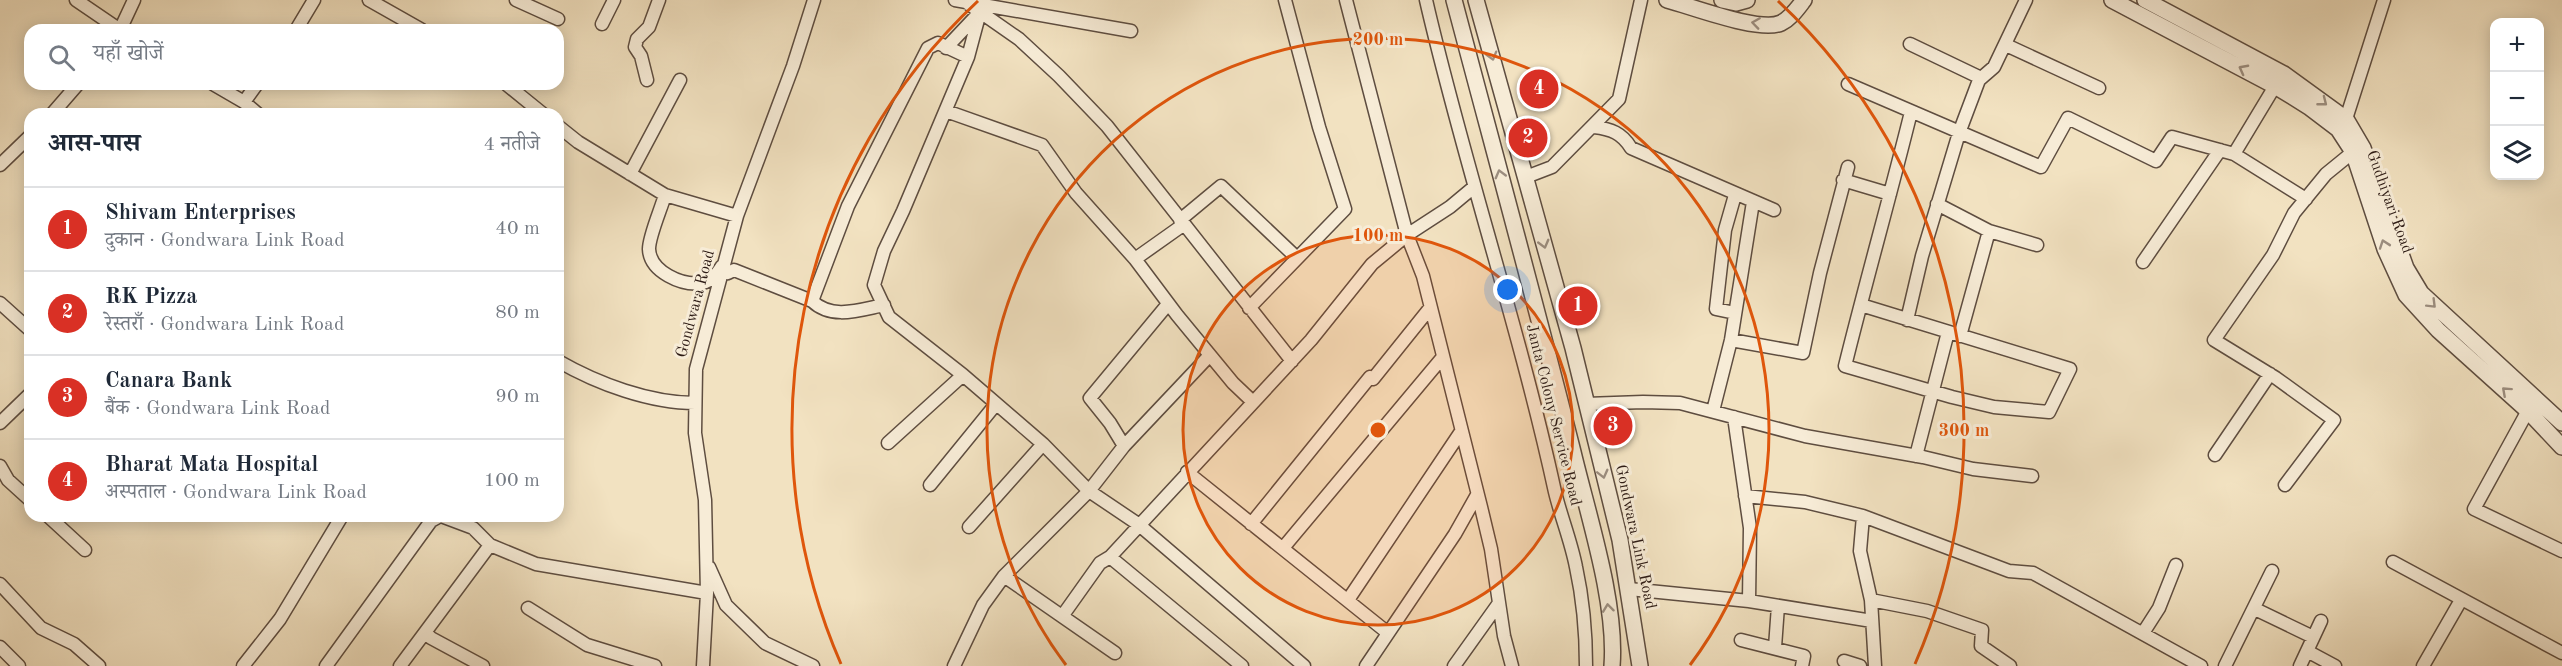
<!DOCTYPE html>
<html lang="hi">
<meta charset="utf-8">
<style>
:root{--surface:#fff;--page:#f2f2f3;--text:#1f2937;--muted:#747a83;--line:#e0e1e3;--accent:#d93025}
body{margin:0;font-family:"Old Standard TT","Noto Serif Devanagari",serif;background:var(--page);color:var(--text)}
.controls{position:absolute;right:18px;top:18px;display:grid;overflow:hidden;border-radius:12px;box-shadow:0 3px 15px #0003}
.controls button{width:54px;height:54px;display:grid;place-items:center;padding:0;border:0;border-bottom:2px solid var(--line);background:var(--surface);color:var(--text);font:30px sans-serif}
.you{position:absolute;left:1508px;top:290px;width:21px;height:21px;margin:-15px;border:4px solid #fff;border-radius:50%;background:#1a73e8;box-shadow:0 0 0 9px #1a73e833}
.badge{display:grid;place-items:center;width:39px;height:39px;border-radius:50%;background:var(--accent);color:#fff;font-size:20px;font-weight:700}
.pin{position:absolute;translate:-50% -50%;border:3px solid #fff;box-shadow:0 2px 6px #0006}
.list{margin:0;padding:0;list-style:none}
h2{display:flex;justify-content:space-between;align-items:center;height:78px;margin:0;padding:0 24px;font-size:26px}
h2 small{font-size:20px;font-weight:400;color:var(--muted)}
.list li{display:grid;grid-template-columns:39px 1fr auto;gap:18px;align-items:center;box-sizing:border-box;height:84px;padding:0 24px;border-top:2px solid var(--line)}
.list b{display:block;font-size:22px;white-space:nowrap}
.list p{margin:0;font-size:20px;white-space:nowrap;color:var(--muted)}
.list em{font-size:20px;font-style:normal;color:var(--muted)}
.icon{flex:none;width:33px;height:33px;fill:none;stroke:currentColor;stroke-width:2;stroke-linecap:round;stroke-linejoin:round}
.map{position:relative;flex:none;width:2562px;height:666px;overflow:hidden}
.search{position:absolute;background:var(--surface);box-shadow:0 3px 15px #0003;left:24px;top:24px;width:540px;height:66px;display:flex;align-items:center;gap:15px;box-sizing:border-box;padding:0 21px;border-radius:18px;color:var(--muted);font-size:22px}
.panel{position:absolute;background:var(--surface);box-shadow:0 3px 15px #0003;left:24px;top:108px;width:540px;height:414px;border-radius:18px}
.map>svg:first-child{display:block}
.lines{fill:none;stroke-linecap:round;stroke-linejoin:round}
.minor-casing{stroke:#5e4d40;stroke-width:15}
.tertiary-casing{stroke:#5e4d40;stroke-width:18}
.minor{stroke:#f7ecd7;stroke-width:12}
.tertiary{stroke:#f7ecd7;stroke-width:15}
.oneway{stroke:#9c8e80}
.ring{fill:none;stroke:#df560c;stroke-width:3}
.labels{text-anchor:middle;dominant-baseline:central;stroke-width:6;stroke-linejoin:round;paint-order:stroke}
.street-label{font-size:16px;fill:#2d1b15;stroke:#f7ecd7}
.centre{fill:#df560c;stroke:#f7ecd7;stroke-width:3}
.ring-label{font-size:18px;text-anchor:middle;font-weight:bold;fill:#df560c;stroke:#f7ecd7;stroke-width:6;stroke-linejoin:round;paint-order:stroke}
</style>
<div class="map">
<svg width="2562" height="666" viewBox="0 0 2562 666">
<rect width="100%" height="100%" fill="#f2e2c1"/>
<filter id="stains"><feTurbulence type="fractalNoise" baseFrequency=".00333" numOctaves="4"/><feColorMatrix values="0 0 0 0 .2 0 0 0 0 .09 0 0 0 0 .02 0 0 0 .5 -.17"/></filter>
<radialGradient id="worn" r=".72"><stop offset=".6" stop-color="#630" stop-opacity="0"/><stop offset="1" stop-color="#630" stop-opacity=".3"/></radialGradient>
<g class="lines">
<defs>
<path id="minor" d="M76 0 120 30 134 0
M369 0 422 30
M516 0 558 19
M955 0 1131 31
M1346 0 1407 235 1423 276 1481 507 1491 549 1504 636 1512 666
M1426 0C1464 165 1519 326 1555 492 1561 517 1571 541 1576 567 1583 599 1586 633 1586 666
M966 2 1019 39 1059 76 1107 126 1292 361
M602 24 614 0
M296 30 314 0
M1910 44 1981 78
M2006 45 2099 88
M946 48 980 12 968 57 903 211 884 251 874 285 889 317 963 375 1043 444 1089 491 1124 446 1210 355
M647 80 641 56 635 47 637 39 649 27 659 0
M213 84 244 102 258 114
M506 84 543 114
M1848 84 2041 167 2068 118 2156 161 2172 137 2234 154 2306 199
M244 102 257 84
M946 111 1042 145 1076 193 1135 259 1177 315 1233 383 1253 402
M52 114 78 84
M2346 119 2384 0
M558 126 578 142 665 195 737 216
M1594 127C1611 129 1622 133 1631 148L1774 210
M2234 154 2275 86
M0 165 30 136
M630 174 680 80
M1526 177 1552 167 1619 99 1641 0
M1843 180 1890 194
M665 195C661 209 649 236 649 249 650 272 682 286 702 283 712 281 717 274 722 266L728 273 734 270 812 301C832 320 859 310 884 305
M1735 195 1725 230 1716 309 1735 313
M1937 204 1989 231 2037 245
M1180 220 1221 186 1297 258
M1135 259 1183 225
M2143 262 2220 150
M812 301 848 206 928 48 938 43 968 57
M0 303 30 330
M1861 305 2070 369 2049 412 1994 407 1952 397 1845 366C1866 281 1890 197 1911 112
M1249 308 1345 209 1319 127 1285 0
M1907 320 1922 256 1959 133 1979 80 1994 67 2026 0
M1960 336 1989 231
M1731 340 1803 353 1820 273 1848 167
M558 361C598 384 650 403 695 403
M1586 404 1643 402 1680 403 1805 436 1923 457 1973 469 2032 476
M2531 405 2474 509 2562 551
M1713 411 1731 340 1753 202
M1734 417 1750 528 1749 601
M0 423 30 394
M888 443 963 375
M1124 446 1110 423 1090 398 1168 304
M2215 455 2270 374
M1916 456 1948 332
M0 466 8 480 30 500
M1187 472 1388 633
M930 485 996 404
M2285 485 2334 420 2276 378 2214 340 2273 255 2294 213 2326 174 2353 152
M1745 496 1805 502 1863 516 2009 571 2033 573 2201 666
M48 516 85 550
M441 516 473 528 490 545 536 564 707 593
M1863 516 1860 551 1871 600 1875 666
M1251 524 1370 377 1373 379 1430 308
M969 527 1043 444
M1283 548 1442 358
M1110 557 1242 666
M2393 562 2562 653
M709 567 726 605 765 643 813 666
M1004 576 1115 653
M0 584 41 628 74 644 99 666
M1629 589 1749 601 1872 621
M1348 600 1460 433
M1871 600 1927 611 1982 630 1981 646 2010 666
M528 608 587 645 655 666
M2255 609 2313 637
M1063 615 1100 563 1110 557 1311 340 1372 264 1407 235 1450 207 1474 187
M426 633 431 638 483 666
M2143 633 2159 608 2176 565
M1741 640 1804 656 1802 666
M0 647 19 666
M1775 647 1778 606
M2307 651 2335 666
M1844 661 1860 666
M243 666 280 619 342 516
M326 666 431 521 440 516
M400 666 490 545
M703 666 707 593 705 500 695 433 696 369 737 216 793 66 814 0
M954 666 983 605 1004 576 1089 491 1138 524 1304 666
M1366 666 1455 534 1477 495
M1454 666 1499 603
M2225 666 2272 571
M2300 666 2321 621
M2423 666 2461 600"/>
<path id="tertiary" d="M1454 0C1494 151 1535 301 1573 452 1588 515 1617 603 1612 666
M1476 0 1573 348 1620 540 1640 666
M1667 0C1691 6 1760 33 1781 23 1791 18 1797 9 1804 0
M1722 0 1736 3 1747 0
M2112 0 2275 86 2309 107 2338 129 2353 152 2385 249 2406 295 2438 330 2528 411 2562 447
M2145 0 2284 74 2346 119 2363 148 2406 268 2421 293 2562 423"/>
</defs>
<!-- minor casing -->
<use href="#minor" class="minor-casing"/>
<!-- tertiary casing -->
<use href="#tertiary" class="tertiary-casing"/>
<!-- minor -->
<use href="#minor" class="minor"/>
<!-- tertiary -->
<use href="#tertiary" class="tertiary"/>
</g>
<!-- one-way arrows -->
<defs><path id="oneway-chevron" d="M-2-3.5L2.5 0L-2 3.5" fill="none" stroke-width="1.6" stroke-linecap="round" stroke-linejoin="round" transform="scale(1.5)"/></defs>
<g class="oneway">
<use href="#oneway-chevron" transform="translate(1756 23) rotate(-172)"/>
<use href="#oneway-chevron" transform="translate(1492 56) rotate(74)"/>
<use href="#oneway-chevron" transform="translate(2243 69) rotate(-152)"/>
<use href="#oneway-chevron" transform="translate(2323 102) rotate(38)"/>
<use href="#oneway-chevron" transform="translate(1500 174) rotate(-105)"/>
<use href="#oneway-chevron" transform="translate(1544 244) rotate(75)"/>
<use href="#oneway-chevron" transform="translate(2384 244) rotate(-109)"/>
<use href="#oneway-chevron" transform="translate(2432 304) rotate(45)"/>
<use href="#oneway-chevron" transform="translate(2506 391) rotate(-138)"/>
<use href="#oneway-chevron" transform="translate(1603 474) rotate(76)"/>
<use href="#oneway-chevron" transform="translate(1608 608) rotate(-97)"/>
</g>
<!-- distance rings -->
<circle cx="1378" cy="430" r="195" fill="#df560c" fill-opacity=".12"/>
<g class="ring">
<circle cx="1378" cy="430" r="195"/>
<path d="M1066 665A391 391 0 1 1 1690 665"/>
<path d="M841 664A586 586 0 0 1 978 1M1778 1A586 586 0 0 1 1915 664"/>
</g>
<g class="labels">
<!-- street labels -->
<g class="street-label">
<text transform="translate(2389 202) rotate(70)">Gudhiyari Road</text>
<text transform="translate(696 304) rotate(-75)">Gondwara Road</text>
<text transform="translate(1553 415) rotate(76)">Janta Colony Service Road</text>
<text transform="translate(1635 537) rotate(78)">Gondwara Link Road</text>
</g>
</g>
<circle cx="1378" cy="430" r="9" class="centre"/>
<g class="ring-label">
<text x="1378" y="45">200 m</text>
<text x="1378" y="241">100 m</text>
<text x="1964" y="436">300 m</text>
</g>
<rect width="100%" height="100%" filter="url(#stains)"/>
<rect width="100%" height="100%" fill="url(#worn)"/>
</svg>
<div class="controls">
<button>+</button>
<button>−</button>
<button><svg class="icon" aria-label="layers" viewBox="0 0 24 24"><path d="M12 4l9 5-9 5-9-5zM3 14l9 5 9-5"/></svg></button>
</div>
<div class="you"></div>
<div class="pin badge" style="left:1578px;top:306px">1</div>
<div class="pin badge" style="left:1528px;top:138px">2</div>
<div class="pin badge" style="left:1613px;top:426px">3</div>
<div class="pin badge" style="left:1539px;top:89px">4</div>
<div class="search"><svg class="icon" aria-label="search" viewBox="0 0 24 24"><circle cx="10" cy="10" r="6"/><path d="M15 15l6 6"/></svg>यहाँ खोजें</div>
<section class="panel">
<h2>आस-पास<small>4 नतीजे</small></h2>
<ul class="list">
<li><span class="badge">1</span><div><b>Shivam Enterprises</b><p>दुकान · Gondwara Link Road</p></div><em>40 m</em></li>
<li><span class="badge">2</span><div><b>RK Pizza</b><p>रेस्तराँ · Gondwara Link Road</p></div><em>80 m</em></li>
<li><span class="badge">3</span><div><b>Canara Bank</b><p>बैंक · Gondwara Link Road</p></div><em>90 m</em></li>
<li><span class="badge">4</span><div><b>Bharat Mata Hospital</b><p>अस्पताल · Gondwara Link Road</p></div><em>100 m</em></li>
</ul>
</section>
</div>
